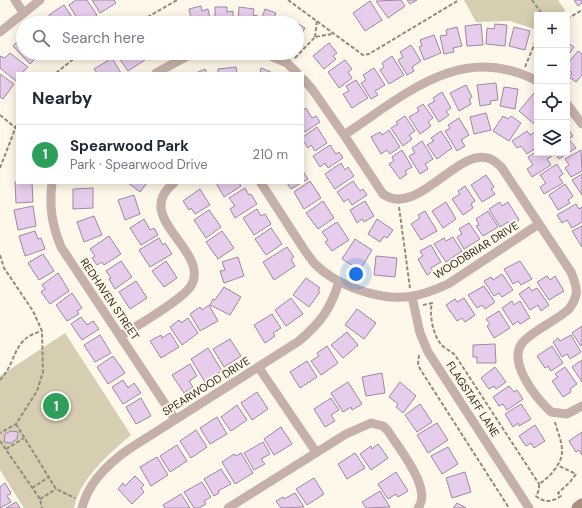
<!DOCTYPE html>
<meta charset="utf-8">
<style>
:root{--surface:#fff;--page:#f6f6f7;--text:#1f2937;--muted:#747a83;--line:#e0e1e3;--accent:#db2777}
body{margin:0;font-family:"DM Sans",sans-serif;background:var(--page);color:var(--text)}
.controls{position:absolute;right:12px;top:12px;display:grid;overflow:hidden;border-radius:0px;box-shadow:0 2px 10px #0003}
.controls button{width:36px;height:36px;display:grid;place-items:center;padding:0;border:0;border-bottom:1px solid var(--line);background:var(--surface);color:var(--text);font:20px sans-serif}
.you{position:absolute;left:356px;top:274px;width:14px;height:14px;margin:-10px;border:3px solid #fff;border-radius:50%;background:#1a73e8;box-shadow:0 0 0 6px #1a73e833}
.badge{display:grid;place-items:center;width:26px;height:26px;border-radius:50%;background:var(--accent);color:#fff;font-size:13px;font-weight:700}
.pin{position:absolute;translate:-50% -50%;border:2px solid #fff;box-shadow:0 1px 4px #0006}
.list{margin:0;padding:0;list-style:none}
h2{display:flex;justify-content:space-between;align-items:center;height:52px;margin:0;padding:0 16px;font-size:17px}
h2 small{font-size:13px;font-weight:400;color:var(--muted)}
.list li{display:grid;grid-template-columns:26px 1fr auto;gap:12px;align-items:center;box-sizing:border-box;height:60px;padding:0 16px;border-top:1px solid var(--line)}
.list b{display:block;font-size:15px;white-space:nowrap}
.list p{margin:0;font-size:13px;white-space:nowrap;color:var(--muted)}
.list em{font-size:13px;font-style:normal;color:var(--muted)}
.icon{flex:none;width:22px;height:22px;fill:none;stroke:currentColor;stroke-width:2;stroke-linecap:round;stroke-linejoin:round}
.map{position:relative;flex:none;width:582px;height:508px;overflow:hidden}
.search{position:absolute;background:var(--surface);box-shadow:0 2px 10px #0003;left:16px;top:16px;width:288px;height:44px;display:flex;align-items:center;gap:10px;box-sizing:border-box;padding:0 14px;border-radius:22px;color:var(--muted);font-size:15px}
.panel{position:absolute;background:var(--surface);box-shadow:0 2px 10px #0003;left:16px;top:72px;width:288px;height:112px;border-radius:0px}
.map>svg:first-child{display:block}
.green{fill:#d7cdb1}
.building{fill:#e7cdec;stroke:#9f87a4}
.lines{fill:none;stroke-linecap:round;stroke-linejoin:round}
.path{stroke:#928c7e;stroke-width:2;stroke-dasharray:4 2;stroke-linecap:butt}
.street{stroke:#c5b1a9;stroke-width:9}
.secondary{stroke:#ab8f83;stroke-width:13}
.labels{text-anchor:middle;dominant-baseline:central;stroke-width:4;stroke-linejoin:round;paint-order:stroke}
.street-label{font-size:11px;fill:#2a2517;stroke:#fef8ea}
</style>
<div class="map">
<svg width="582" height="508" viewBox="0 0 582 508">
<rect width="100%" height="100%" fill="#fef8ea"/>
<!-- green -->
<path class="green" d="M464 0H558L565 10 563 15H537V30L510 21 476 22Z
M65 333 131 435C108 455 81 477 74 508H24L0 470V376Z"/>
<!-- building -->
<path class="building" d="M87 0 97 15 85 23H80L69 5 76 0Z
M92 0H114L116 3 100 13Z
M401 0 405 6 388 18 376 1Z
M407 0H417L410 4Z
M574 0H582V3L578 6Z
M370 1 382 20 365 31 353 13Z
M64 5 76 23H54L49 15Z
M201 6 202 11 208 9 211 23H192L189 9Z
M215 7H227V12L233 11V23H215Z
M239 7 254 9 253 15 258 16 257 23H238Z
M265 9 276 13 274 18 280 20 279 23H260Z
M181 17 184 23H167Z
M297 23 305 28 297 41Z
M481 24 483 45 467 46 465 26Z
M495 24 507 25 505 46 486 44 487 28 494 29Z
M457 27 462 46 453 48 454 52 444 54 440 36 447 35 446 30Z
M514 27 530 31 525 50 509 46Z
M434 35 441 53 424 60 419 47 422 46 420 40Z
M23 36V53H41L30 64 13 46Z
M567 42 574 47 567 57Z
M329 43 337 53 333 56 336 59 324 69 313 56Z
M411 45 421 61 412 67 414 71 407 75 398 60 403 57 400 52Z
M578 51 582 54V75L576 82 569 77 572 73 567 68V64Z
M10 53 28 67 22 73H17L16 81 0 68V56L5 58Z
M118 53H140L145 60 128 71 116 54Z
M392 56 404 75 389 84 380 70 384 67 382 63Z
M112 58 121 73H97L94 69Z
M345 60 352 69 348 72 352 78 339 88 328 72Z
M236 67 237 73H218V69Z
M261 68 271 72 270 73H260Z
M374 68 385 85 375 91 378 95 371 99 361 83 366 80 363 75Z
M205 69 207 73H196Z
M0 74 14 84 3 99 0 97Z
M356 80 368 98 352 108 343 94 349 91 346 86Z
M496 83 498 100 490 101 491 104 480 106 477 85Z
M466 85 472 97 469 99 471 104 459 111 450 93Z
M504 87 518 89 515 109 500 106Z
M442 92 451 108 446 111 449 115 439 122 428 105 435 101 433 98Z
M534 93 537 96V120L534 124 519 111Z
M423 104 433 118 428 122 431 126 420 134 409 117 419 111 417 108Z
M306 108 312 118 316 116 320 122 305 132 303 129V110Z
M486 113 491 130 474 134 470 117Z
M405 116 415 131 409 135 412 139 403 146 391 128 398 124 396 122Z
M503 116 508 119 511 116 521 123 509 141 493 131Z
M459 118 469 135 461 140 465 146 457 151 445 131 450 128 448 125Z
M317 127 327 143 315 151 311 145 308 148 303 141V137Z
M389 130 400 147 390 154 387 150 381 154 371 137 380 132 382 135Z
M569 130 573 136 569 139 576 148 559 159 555 153H567V132Z
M441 131 452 148 437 159 427 145 434 141 431 138Z
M527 131 530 135 535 132 537 135V147L527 154 521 146 517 148 512 141Z
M422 141 433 159 425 164 428 169 420 174 409 156 415 153 412 148Z
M330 145 336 154 339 152 343 158 328 168 325 163 320 167 313 156Z
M402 150 412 167 405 171 407 174 400 179 389 164 394 161 392 157Z
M581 150 582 171 571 177 565 168 569 165 565 159Z
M537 151V153H550L552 156 547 159 551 165 532 177 527 169 533 165 528 157Z
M341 163 345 170 348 167 354 176 335 189 325 174Z
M557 164 563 174 559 177 563 183 544 194 540 187 546 183 540 175Z
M303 171 308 179 303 182Z
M582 174V195L572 180Z
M486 175 494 187 491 189 495 194 482 202 471 185Z
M310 181 321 198 304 209 294 192Z
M353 181 360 191 363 189 367 195 352 205 348 199 344 202 337 192Z
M15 182 32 183 33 202 16 203Z
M128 183H147L140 192Z
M216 183H239L241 186 224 197Z
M287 183H301L291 189Z
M565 184 573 196 568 200 570 203 558 210 549 195Z
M465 186 475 201 471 204 473 208 463 215 452 199 460 194 458 191Z
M93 188V208L73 209V189Z
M245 188 249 195 251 194 257 204 235 218 230 209 235 206 229 198Z
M200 189 210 205 195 214 191 208 189 210 183 201Z
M134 195 140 214 125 220 118 200Z
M323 201 334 218 318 229 306 213Z
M365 201 374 216 364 222 362 219 357 223 350 210Z
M446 202 456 219 443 228 432 211Z
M500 202 502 206 508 202 519 220 510 225 508 222 500 227 489 209Z
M576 204 579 209 582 207V222L572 228 567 220 562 223 557 215Z
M33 206 36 226 18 230 14 210Z
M257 209 261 216 265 214 271 224 254 235 243 218Z
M209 210 221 227 206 238 194 220Z
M425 211 437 231 421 240 411 224 420 218 418 215Z
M488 211 498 227 483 236 476 226 479 225 476 219Z
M94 216 102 235 84 242 77 222Z
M144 219 150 230 154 228 158 235 141 245 130 228Z
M377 219 393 230 387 238 384 236 380 242 368 234Z
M337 222 349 240 332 251 325 242 328 240 322 232Z
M469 223 480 239 464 249 457 237 462 234 459 229Z
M582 226V247L572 231Z
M271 228 282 244 266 255 255 239Z
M35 231 38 239 41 238 45 249 25 256 19 236Z
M222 231 234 248 218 259 206 242Z
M109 236 121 254 104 265 102 262 97 265 92 258 95 256 90 249Z
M453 237 462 251 446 262 434 244 444 238 446 241Z
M159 238 163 245 165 243 172 254 150 267 139 250Z
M355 239 372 250 360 270 342 259Z
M431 245 441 262 431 268 433 271 427 275 418 259 423 256 420 251Z
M287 247 294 257 291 259 295 266 274 280 263 262Z
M43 254 54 271 39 280 28 263Z
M376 256 397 258 395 277 374 275Z
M238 257 244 276 224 283 220 271 225 270 222 262Z
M121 261 132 277 115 289 109 279 111 278 106 271Z
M166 261 177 278 164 287 152 271Z
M520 261 532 279 521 285 518 281 513 284 504 269Z
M58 273 69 291 50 304 41 292 45 289 42 285Z
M502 274 513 290 502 297 499 293 494 296 484 281 491 277 493 280Z
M547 276 550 280 555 276 564 291 549 300 537 282Z
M306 278 320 288 318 290 320 292 309 307 293 295Z
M136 281 147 298 130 309 119 292Z
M484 286 495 302 485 309 482 305 477 308 468 295Z
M224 287 241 297 230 315 210 305 213 299 215 300Z
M529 287 532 291 537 288 549 305 541 311 538 305 530 310 519 294Z
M72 293 82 308 77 311 79 314 67 321 56 305Z
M291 298 303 314 286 326 275 310Z
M464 298 475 315 465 322 462 318 457 321 446 305 455 299 457 302Z
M512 301 514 305 520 301 530 318 520 324 518 321 513 325 502 308Z
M209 305 218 321 200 331 190 314 200 307 202 310Z
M357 309 376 323 364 339 345 325Z
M499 311 510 328 494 338 487 326 490 324 486 319Z
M272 314 281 328 273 333 275 336 265 343 254 325Z
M81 317 87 325 93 321 99 329 82 340 71 324Z
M188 318 198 333 182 345 170 327 179 320 181 323Z
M582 326V345L581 346 572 333Z
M347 332 358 345 343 358 331 345Z
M170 333 179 347 161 358 150 341 161 335 162 338Z
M100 335 111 353 95 362 84 345Z
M571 335 581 352 570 359 567 354 562 357 553 342 558 338 560 341Z
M230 339 241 356 224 367 213 349Z
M495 344 496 363H477V357H473V345Z
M327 346 338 363 321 375 311 361 319 356 317 353Z
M552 346 563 363 551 371 548 366 545 368 537 356Z
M208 348 222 371 205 382 191 359Z
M113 356 125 373 108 384 97 367Z
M582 360V382L572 367Z
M307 361 317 377 300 388 290 372Z
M190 364 197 376 189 381 193 387 184 393 172 375Z
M495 367 506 382 496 389 494 386 489 389 481 378Z
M565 367 577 384 570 389 571 392 563 397 552 381 558 377 555 374Z
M382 373 385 393 366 396 362 377Z
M123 380 128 388 134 383 141 393 123 404 112 387Z
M348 382 362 404 352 410 351 407 343 412 331 393Z
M400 382 416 396 403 413 396 407 398 404 389 397Z
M509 386 514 392 517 390 523 399 507 410 503 404 499 406 493 397Z
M257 392 268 409 252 420 241 403Z
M141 398 151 416 136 424 126 407Z
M331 398 339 410 331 415 335 421 325 427 314 409Z
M420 404 432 422 417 432 405 415Z
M521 404 531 419 519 426 518 423 513 427 505 414Z
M237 405 247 420 231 431 221 417Z
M217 417 227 434 210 444 200 428Z
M437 423 448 440 428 453 417 435Z
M535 425 545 441 534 448 531 443 526 446 519 436Z
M281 427 292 444 274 455 264 439Z
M196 430 207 447 191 458 180 441Z
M11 431 18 432 17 439 11 443 4 442 5 434Z
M582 432V455L579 450 576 452 569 441Z
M263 442 270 454 261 459 265 464 254 470 244 453Z
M378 444 388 458 371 470 360 454 371 446 372 449Z
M177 445 187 461 170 472 160 456Z
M448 447 458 464 442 474 431 456Z
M241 453 253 473 235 484 222 462 234 454 236 456Z
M355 453 365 468 347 479 338 464Z
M157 457 168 475 151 486 140 467Z
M221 469 231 484 218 491 219 493 214 496 204 479Z
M396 472 408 491 398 497 396 494 388 499 378 484Z
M465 472 471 492 452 498 446 478Z
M135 476 144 485 141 488 144 492 132 504 118 489 123 483 125 486Z
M314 478 324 494 307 505 296 489Z
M202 482 211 497 204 501 206 504 199 508H194L184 492Z
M5 483 11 493 7 496 11 502 0 508V487Z
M380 491 390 507 366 508 362 502Z
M295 493 304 507 281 508 276 501 283 497 284 499Z
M181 494 190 508H165L163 505Z
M16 502 20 508H6Z
M457 503 466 508H453Z"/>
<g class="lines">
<!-- path -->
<path class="path" d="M288 0 363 55 369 54 459 0
M532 0 543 15
M567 19 582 10
M137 23 177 0
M315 37 317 20
M295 58 315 37 332 34
M525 67 537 38
M56 73 81 53
M0 115 17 129
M0 168 17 124
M399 207 410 288
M0 255 4 268 33 311 42 331 43 372 37 391 16 424 0 433
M423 305 432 303C429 314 433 334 440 343 443 348 451 351 455 355L539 484
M419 355 418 365 422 372 509 508
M0 380C18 361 11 339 42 331
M555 422C557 431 562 441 562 450 563 463 549 478 539 484V490L536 496C544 503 552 502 561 496L558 493 570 482 576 474 557 465
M16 424 56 489 75 498
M0 441 40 499 42 508
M6 449 24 438
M32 488 49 477
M40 499 56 489"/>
<!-- street -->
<path class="street" d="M15 0 23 12
M0 32 40 0
M264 53 287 63 297 73
M156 73 193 53
M303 79 312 89 344 135
M537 81C461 41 405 95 344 135L383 194C416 218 456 150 487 158 494 159 498 164 502 168L571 272C577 287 580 294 569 309 556 321 537 328 524 341 505 360 536 398 551 412L567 414 582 406
M567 104 582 124
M52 183C49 207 52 225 61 247L175 419
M261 183C272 200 283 217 294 234 301 244 307 255 315 264 337 286 382 302 413 296 425 294 437 289 448 284L539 224
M412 297 420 333 428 352 529 508
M121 336C136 326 186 298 192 284 209 250 131 217 174 183
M259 368 316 452
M82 508C88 483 109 463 129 449L299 341C321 322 330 310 339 282
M228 508 346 434 371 423 383 426 388 431C399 449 433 489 418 508"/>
<!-- secondary -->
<path class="secondary" d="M578 508 582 505"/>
</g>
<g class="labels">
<!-- street labels -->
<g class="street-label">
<text transform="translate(476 250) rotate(-32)">WOODBRIAR DRIVE</text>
<text transform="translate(110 299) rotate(56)">REDHAVEN STREET</text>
<text transform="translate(206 386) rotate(-32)">SPEARWOOD DRIVE</text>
<text transform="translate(473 399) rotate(57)">FLAGSTAFF LANE</text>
</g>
</g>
</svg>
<div class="controls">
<button>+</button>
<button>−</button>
<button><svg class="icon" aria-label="locate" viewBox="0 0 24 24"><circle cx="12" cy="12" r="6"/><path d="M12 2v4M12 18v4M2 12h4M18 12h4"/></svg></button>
<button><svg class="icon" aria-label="layers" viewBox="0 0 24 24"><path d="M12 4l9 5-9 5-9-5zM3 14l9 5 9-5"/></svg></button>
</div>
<div class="you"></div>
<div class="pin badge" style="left:56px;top:406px;background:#2e9e5b">1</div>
<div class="search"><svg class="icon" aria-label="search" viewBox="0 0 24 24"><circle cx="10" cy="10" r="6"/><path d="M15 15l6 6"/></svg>Search here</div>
<section class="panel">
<h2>Nearby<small></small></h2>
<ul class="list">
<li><span class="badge" style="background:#2e9e5b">1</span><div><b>Spearwood Park</b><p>Park · Spearwood Drive</p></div><em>210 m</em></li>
</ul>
</section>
</div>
